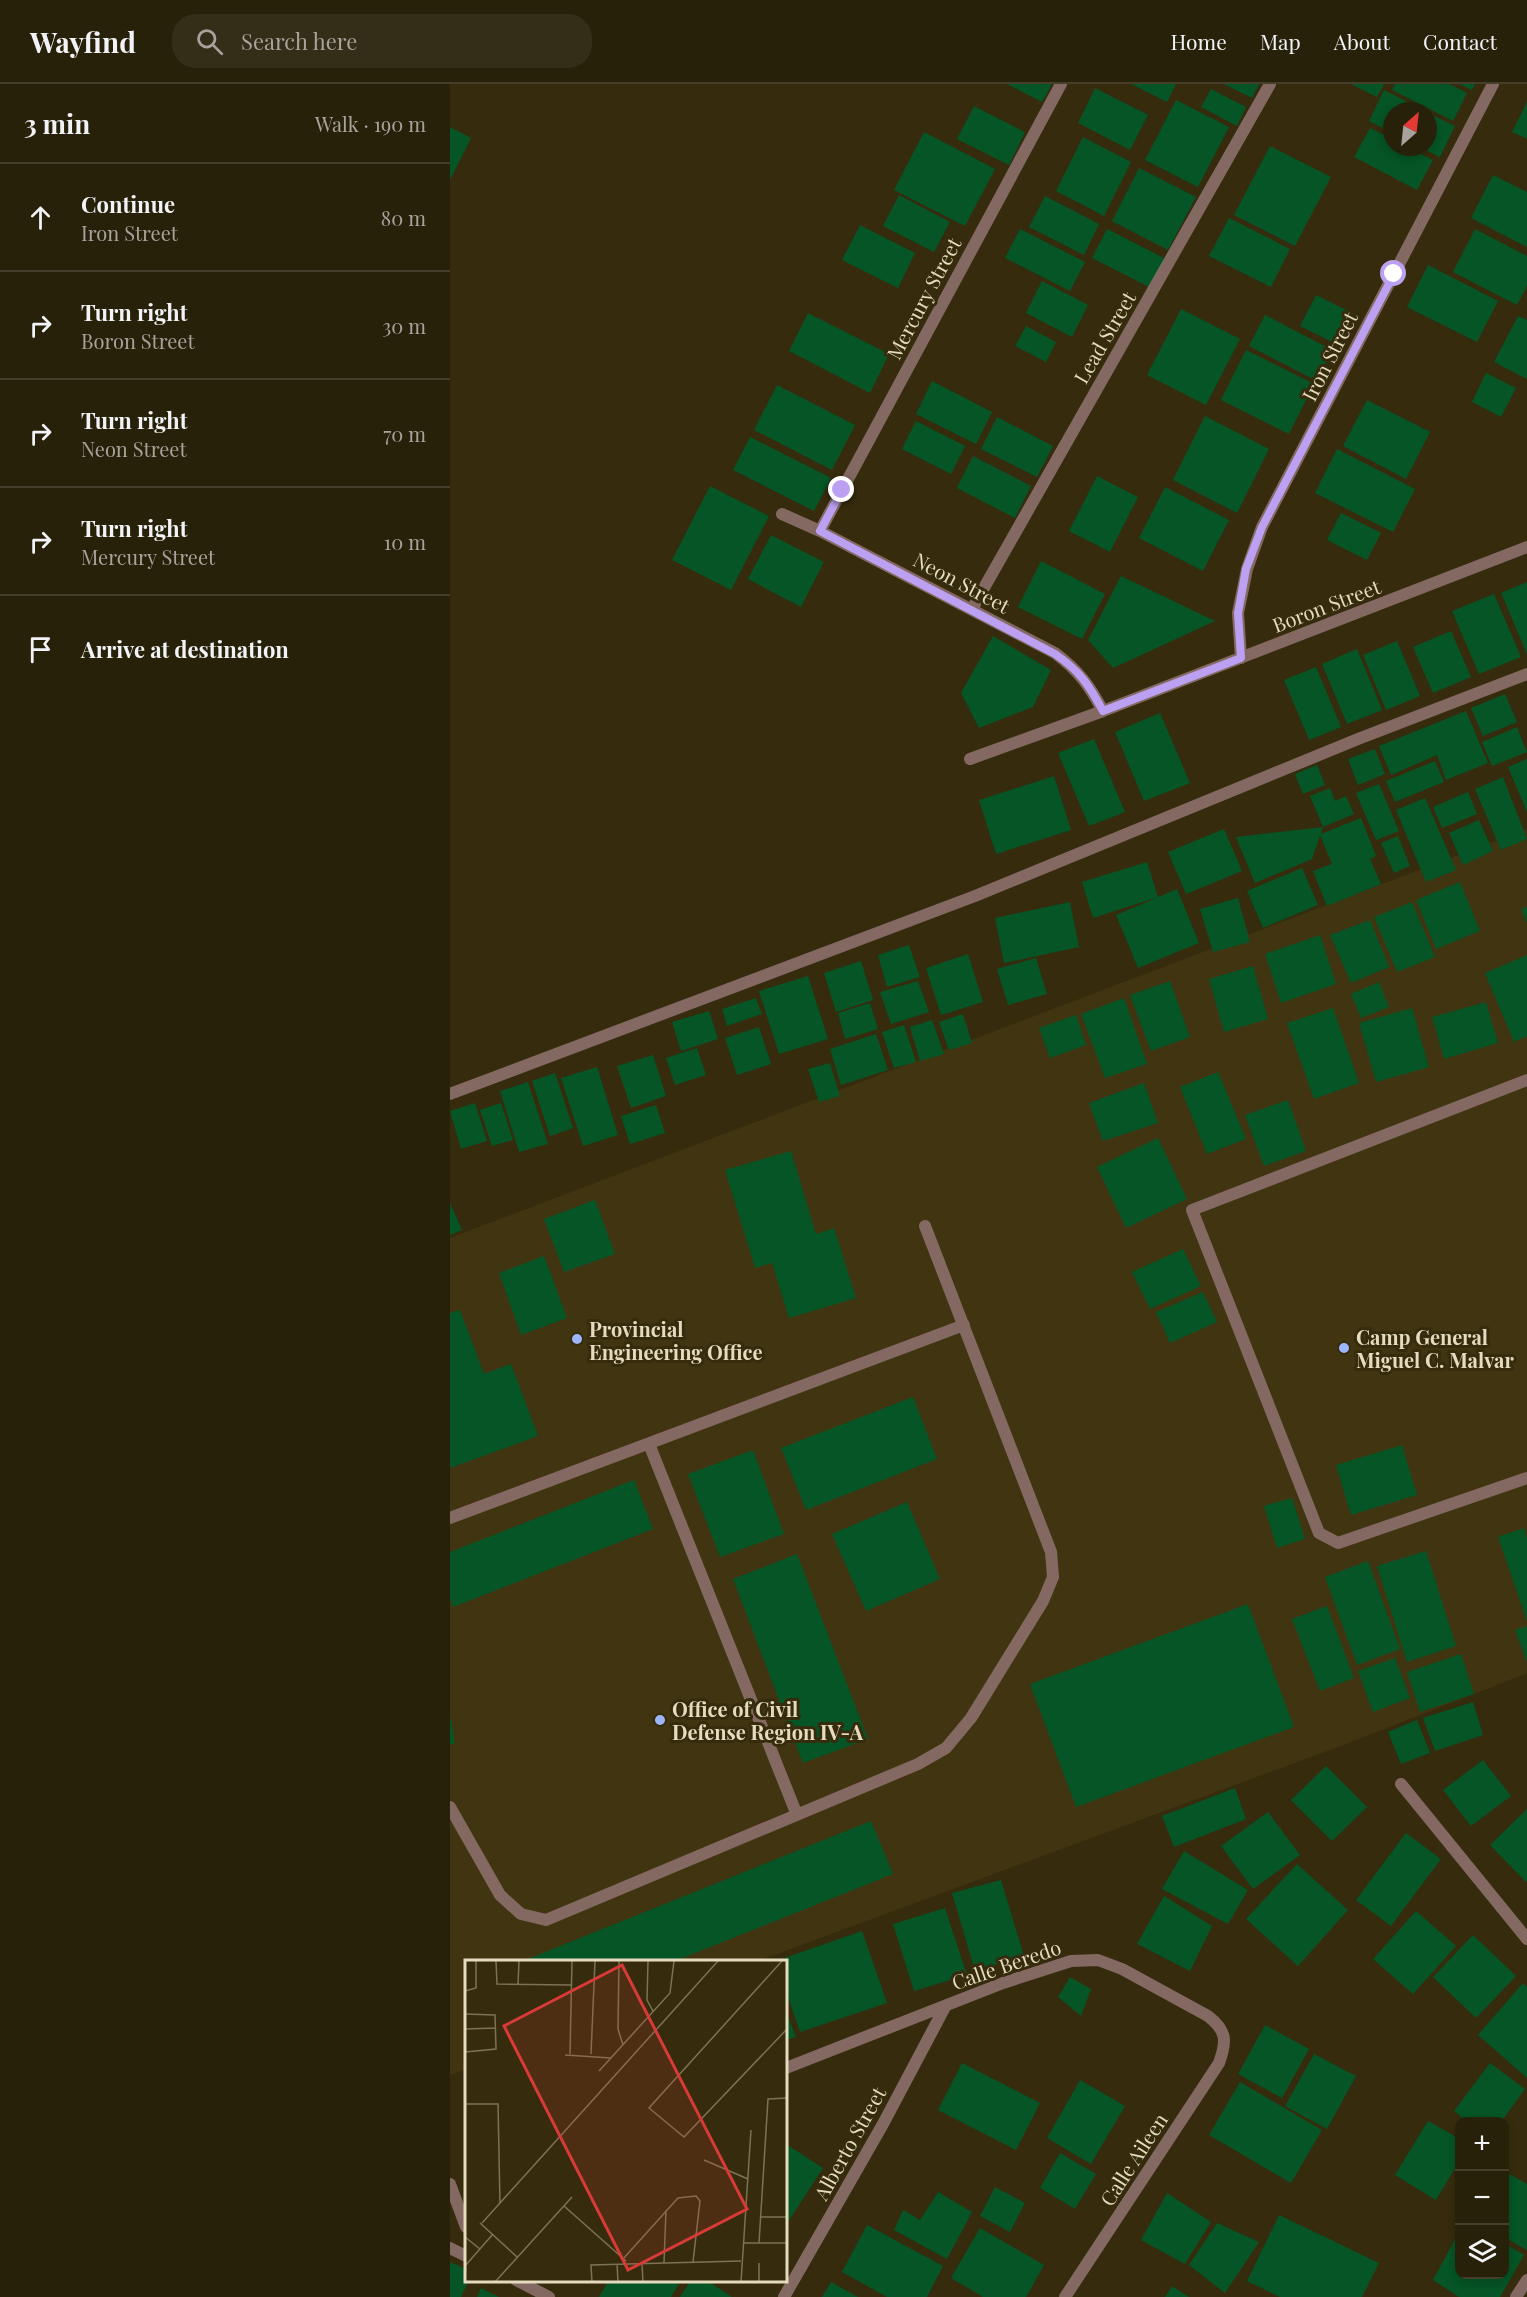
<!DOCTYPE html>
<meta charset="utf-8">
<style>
:root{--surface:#28210a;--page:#342e18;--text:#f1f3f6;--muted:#a5a39c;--line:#443e2b}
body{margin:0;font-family:"Playfair Display",serif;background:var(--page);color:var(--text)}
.controls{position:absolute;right:18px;bottom:18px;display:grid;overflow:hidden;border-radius:12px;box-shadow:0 3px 9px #0003}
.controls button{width:54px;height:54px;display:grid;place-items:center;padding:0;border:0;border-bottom:2px solid var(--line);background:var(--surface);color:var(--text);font:30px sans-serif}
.compass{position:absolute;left:933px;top:18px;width:54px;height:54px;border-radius:50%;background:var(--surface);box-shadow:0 3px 9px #0003;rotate:27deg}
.stop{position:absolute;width:18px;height:18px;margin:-14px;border:4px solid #bca0f2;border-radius:50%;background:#fff}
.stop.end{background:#bca0f2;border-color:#fff;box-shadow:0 2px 6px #0008}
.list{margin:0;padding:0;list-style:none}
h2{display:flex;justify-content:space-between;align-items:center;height:78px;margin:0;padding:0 24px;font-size:26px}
h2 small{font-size:20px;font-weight:400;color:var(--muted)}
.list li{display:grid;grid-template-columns:39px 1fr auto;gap:18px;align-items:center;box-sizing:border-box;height:108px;padding:0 24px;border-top:2px solid var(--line)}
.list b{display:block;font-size:22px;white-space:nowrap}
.list p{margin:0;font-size:20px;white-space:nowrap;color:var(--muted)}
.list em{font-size:20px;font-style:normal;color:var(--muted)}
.icon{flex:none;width:33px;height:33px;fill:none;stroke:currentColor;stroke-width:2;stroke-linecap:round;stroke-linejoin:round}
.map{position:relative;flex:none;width:1077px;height:2213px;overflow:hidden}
header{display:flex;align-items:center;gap:36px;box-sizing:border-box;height:84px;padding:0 30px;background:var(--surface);border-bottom:2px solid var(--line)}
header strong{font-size:28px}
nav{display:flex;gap:33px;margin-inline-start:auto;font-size:21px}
.search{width:420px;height:54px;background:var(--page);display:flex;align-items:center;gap:15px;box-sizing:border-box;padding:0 21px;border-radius:24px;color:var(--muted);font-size:22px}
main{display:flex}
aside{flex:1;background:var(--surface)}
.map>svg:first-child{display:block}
.built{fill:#413511}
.building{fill:#055526}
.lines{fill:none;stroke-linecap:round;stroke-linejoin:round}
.service{stroke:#846963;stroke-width:12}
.minor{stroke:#846963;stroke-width:12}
.route{stroke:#bca0f2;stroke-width:8}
.poi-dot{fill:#9eb4fd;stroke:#362c0d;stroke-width:2}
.labels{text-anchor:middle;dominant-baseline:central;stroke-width:6;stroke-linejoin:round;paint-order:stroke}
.street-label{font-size:20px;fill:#e5dbbe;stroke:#362c0d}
.poi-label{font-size:20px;font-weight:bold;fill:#e5dbbe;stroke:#362c0d;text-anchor:start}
.inset-road{fill:none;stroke:#7c7254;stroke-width:1.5}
.view{fill:#d83a37;fill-opacity:0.15;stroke:#d83a37;stroke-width:3}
.inset-edge{fill:none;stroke:#e5dbbe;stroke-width:3}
</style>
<header>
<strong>Wayfind</strong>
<div class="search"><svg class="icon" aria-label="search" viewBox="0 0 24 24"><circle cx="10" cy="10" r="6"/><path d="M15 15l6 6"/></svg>Search here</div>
<nav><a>Home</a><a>Map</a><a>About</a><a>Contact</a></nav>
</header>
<main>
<aside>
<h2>3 min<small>Walk · 190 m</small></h2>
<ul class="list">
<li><svg class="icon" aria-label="ahead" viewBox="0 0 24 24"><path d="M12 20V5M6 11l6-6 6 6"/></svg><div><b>Continue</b><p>Iron Street</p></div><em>80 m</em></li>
<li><svg class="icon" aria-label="right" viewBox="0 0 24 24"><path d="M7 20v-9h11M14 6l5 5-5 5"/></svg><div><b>Turn right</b><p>Boron Street</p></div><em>30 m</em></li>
<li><svg class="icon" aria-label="right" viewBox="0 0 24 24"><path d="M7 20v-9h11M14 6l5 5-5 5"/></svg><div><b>Turn right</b><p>Neon Street</p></div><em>70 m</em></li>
<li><svg class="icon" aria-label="right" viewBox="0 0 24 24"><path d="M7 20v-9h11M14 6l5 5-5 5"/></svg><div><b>Turn right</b><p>Mercury Street</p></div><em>10 m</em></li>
<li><svg class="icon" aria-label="arrive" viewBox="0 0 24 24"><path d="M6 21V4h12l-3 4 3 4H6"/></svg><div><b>Arrive at destination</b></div></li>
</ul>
</aside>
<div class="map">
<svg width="1077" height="2213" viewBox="0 0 1077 2213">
<rect width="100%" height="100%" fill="#362c0d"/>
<!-- built -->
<path class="built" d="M1077 745V1589L888 1663 308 1877H16V1985L0 1991V1154Z"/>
<!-- building -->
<path class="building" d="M557 0H602L592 18Z
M681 0H726L717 18Z
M774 0H809L802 14Z
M901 0H934L927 13Z
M945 0H999L1017 9 1003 37 942 6Z
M1009 0H1025L1022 6Z
M645 4 698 31 680 66 628 39Z
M761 5 796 23 787 42 751 23Z
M934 6 975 27H942V49L919 37Z
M726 16 779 43 748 103 695 76Z
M1077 18V55L1062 48Z
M524 22 575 48 559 81 507 55Z
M978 29 1005 42 990 73 970 63H978Z
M0 43 21 54 0 96Z
M920 44 942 55V63H957L983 76 967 106 904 73Z
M474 48 545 85 515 142 444 106Z
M633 53 681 78 654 132 606 107Z
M820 62 881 93 845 162 784 131Z
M689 84 746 113 718 166 662 137Z
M1043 91 1077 108V163L1021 134Z
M449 111 500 138 484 168 433 142Z
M595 112 649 140 634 171 579 143Z
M779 134 840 165 821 203 759 172Z
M410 141 465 169 448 204 392 176Z
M570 145 635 178 620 207 555 174Z
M657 145 718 176 703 205 642 174Z
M1025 145 1077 172V202L1067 221 1003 188Z
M978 181 1048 217 1027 258 957 223Z
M592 197 638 221 622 253 576 229Z
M866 211 906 231 890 262 850 242Z
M731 225 790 255 756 321 697 291Z
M358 229 439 270 420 309 339 267Z
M815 231 882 266 867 297 799 262Z
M1068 232 1077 236V295L1044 278Z
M576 242 606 258 596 278 565 262Z
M796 266 864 300 839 350 771 316Z
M1036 289 1066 304 1051 333 1022 318Z
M482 297 542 328 526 360 466 330Z
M327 301 405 341 382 386 304 346Z
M917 316 980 348 956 395 893 362Z
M755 332 819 365 787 429 723 396Z
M547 333 603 362 587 393 531 365Z
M466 337 515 362 501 390 452 365Z
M300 353 381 394 364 427 283 386Z
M887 365 965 405 943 448 865 409Z
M523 372 581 402 565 434 507 404Z
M647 392 688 413 660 468 619 447Z
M260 402 319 432 281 506 222 476Z
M715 403 779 436 753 487 689 454Z
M891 429 931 449 917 476 877 456Z
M321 451 374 478 351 523 298 495Z
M591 477 655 510 632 555 568 523Z
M671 492 765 537 663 584 638 556Z
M1077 498V570L1051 509Z
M1044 510 1071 573 1029 590 1002 527Z
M1001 547 1021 593 983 609 963 563Z
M543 552 601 586 583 623 529 644 511 609Z
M947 557 970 612 936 626 913 571Z
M907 565 932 626 897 640 872 580Z
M866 583 891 643 859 656 834 596Z
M1055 610 1067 638 1033 652 1021 624Z
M1016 627 1038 679 996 696 987 671 941 691 929 662Z
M710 629 740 699 694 717 665 648Z
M1067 643 1077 668 1042 682 1032 658Z
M644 655 675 728 639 742 608 669Z
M925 665 935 690 908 701 898 675Z
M1077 675V728L1058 683Z
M985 677 994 698 945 718 936 697Z
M867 681 875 701 853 710 845 690Z
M604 692 621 746 546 770 529 716Z
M1053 693 1077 755 1051 766 1025 705Z
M929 700 949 747 926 756 906 709Z
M880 704 885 717 896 712 904 730 873 743 860 712Z
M1018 708 1027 730 992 744 983 723Z
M975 714 1006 786 976 798 946 726Z
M911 734 926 772 920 775 931 800 877 822 863 787 882 780 870 751 862 775 805 799 786 753 873 743 871 750Z
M1029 736 1043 767 1013 781 999 749Z
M774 745 792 787 736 810 718 768Z
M948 752 960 782 944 789 931 759Z
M697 778 708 813 643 834 632 798Z
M852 784 868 821 813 844 797 807Z
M1010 798 1030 847 986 865 966 816Z
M727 805 749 859 688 884 666 831Z
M788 814 800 858 763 868 750 825Z
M620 818 629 863 554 879 545 834Z
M962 818 985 873 947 888 924 833Z
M1077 823V839L1071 825Z
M920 836 939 883 901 899 880 851Z
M870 851 886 900 831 919 815 870Z
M459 861 470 893 437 903 428 871Z
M518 870 533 918 491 931 476 884Z
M1077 871V952L1064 958 1035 889Z
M586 874 597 910 558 921 547 885Z
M411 877 423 916 386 928 374 889Z
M803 882 818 935 774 948 759 895Z
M358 892 378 955 329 970 309 907Z
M468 897 479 928 441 940 430 908Z
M720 897 740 953 701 967 680 911Z
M929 898 939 923 911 934 901 910Z
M306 914 312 930 277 942 272 925Z
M674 914 697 980 655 994 631 930Z
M1036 918 1048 959 994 975 982 933Z
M420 919 428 945 395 955 388 929Z
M883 924 909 999 864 1015 837 939Z
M962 924 979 983 926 998 909 939Z
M259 927 268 955 231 967 222 938Z
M513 930 522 959 499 966 489 938Z
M626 931 636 961 600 974 589 944Z
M482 936 494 970 470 977 460 943Z
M454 941 466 978 444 984 432 948Z
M309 943 321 980 287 991 275 954Z
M426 950 438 986 391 1001 380 965Z
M247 964 256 991 225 1001 216 974Z
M203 971 216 1012 181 1024 167 982Z
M380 979 390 1012 369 1018 358 985Z
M147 983 168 1051 133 1062 111 994Z
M768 988 796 1055 757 1070 730 1003Z
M105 989 123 1044 100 1052 82 997Z
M78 998 98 1060 69 1068 50 1007Z
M694 999 708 1039 653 1057 639 1019Z
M838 1016 856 1067 814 1082 795 1031Z
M25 1019 37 1057 11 1065 0 1027Z
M51 1019 63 1056 42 1062 30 1026Z
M206 1021 215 1049 180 1060 171 1032Z
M708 1054 737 1115 676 1144 647 1083Z
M341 1067 366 1150 384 1144 406 1214 339 1234 322 1179 305 1184 275 1086Z
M145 1116 165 1170 114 1188 94 1135Z
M0 1119 12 1146 0 1151Z
M733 1165 751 1202 700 1225 682 1188Z
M94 1172 117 1234 71 1251 49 1189Z
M753 1208 767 1238 720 1259 706 1228Z
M10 1226 34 1290 61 1280 88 1352 0 1384V1229Z
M463 1313 487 1375 356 1426 331 1364Z
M952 1361 967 1411 901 1431 886 1381Z
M303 1366 334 1450 270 1473 238 1390Z
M184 1396 203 1445 3 1523 0 1515V1468Z
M842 1414 855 1455 827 1464 814 1422Z
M457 1418 490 1495 416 1527 382 1450Z
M1074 1444 1077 1454V1537L1048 1453Z
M976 1467 1006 1562 957 1578 927 1482Z
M347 1470 418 1655 353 1679 283 1495Z
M918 1477 950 1565 907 1581 875 1493Z
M798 1520 844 1643 626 1723 580 1600Z
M877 1522 904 1594 870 1607 842 1535Z
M1077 1542V1578L1065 1546Z
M1011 1570 1024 1610 970 1628 957 1588Z
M945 1574 960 1614 923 1628 908 1587Z
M1023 1618 1033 1651 985 1667 973 1634Z
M0 1635H1L5 1660H0Z
M967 1636 980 1669 951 1680 938 1648Z
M1033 1676 1061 1712 1021 1742 993 1706Z
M876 1682 917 1723 882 1757 841 1716Z
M785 1704 796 1735 724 1763 712 1732Z
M1077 1725V1797L1076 1798 1040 1761Z
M818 1728 850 1771 803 1805 771 1762Z
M421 1737 443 1790 225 1877H73Z
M956 1749 991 1775 941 1842 906 1816Z
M734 1767 798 1806 778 1840 712 1805Z
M847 1780 898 1826 848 1882 796 1835Z
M551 1796 574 1872 525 1887 502 1809Z
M714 1812 762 1842 740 1887 687 1860Z
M495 1824 517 1891 464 1907 443 1840Z
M966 1827 1006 1862 963 1910 923 1875Z
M412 1847 437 1919 350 1948 336 1907V1877H326Z
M1023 1851 1066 1892 1026 1934 983 1893Z
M620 1893 641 1905 631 1932 608 1913Z
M1073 1899 1077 1903V1994L1028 1951Z
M336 1927 346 1953 336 1956Z
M815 1941 859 1965 832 2014 788 1990Z
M864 1970 906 1992 877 2045 835 2022Z
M512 1979 590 2019 566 2066 488 2026Z
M1040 1979 1075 2005 1051 2038H1018L1004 2027Z
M630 1996 675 2022 641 2080 597 2054Z
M790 1998 872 2046 841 2099 759 2051Z
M978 2037 1010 2055V2076L986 2116 945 2091Z
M336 2060 373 2084 336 2141Z
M610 2069 646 2090 625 2125 590 2104Z
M1054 2087 1077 2100V2166L1054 2153Z
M545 2103 575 2119 560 2148 530 2132Z
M488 2108 522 2128 497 2175 444 2146 453 2126 470 2136Z
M717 2109 761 2138 735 2180 691 2156Z
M829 2131 929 2179 912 2213H830L797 2197Z
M767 2139 809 2158 775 2209 739 2181Z
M417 2141 493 2182 477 2213H437L392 2188Z
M530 2144 594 2181 576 2213H533L501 2194Z
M1010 2146V2190H1054V2159L1074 2171 1050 2213H1009L983 2196Z
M0 2178 16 2185V2196H19L11 2213H0Z
M159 2196H231L221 2213H149Z
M241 2196H256L282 2213H230Z
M381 2198 408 2213H372Z
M722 2202 739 2213H715Z
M31 2204 49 2213H27Z"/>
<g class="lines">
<!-- service -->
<path class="service" d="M199 1360 347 1731
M0 1434 514 1241
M0 1723 50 1811 71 1830 96 1836 468 1680 496 1664 521 1634 593 1517 603 1493 601 1468 475 1142"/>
<!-- minor -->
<path class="minor" d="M332 430 370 447 605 569C629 587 639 601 653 627
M370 447 611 0
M522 525 820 0
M791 574 788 529 797 485 812 443 1043 0
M520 675 653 627 1077 463
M1077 996 742 1126 869 1449 888 1459 1077 1394
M0 1010 525 812 908 655 1077 590
M951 1700 1077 1855
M336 1984 553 1899 621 1877 648 1876 672 1885 758 1932C777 1947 777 1957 769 1979L615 2213
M0 2100 16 2143
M0 2164 16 2172
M66 2196 99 2213
M334 2213 433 2040 495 1923
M1066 2213 1077 2196"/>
</g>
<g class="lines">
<!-- route -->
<path class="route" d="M392 406 370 447 605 570C630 587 639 601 653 627L791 574 788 529 796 485 812 443 944 190"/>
</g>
<!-- markers -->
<g class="poi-dot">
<circle cx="127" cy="1255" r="6"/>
<circle cx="894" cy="1264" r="6"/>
<circle cx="210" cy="1636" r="6"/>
</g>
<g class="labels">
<!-- street labels -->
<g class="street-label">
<text transform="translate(473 214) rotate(-62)">Mercury Street</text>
<text transform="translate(654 253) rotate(-60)">Lead Street</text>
<text transform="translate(879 272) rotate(-63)">Iron Street</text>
<text transform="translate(512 498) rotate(28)">Neon Street</text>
<text transform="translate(876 521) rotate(-21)">Boron Street</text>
<text transform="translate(556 1880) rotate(-19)">Calle Beredo</text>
<text transform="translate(399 2059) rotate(-61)">Alberto Street</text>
<text transform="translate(683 2075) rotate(-57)">Calle Aileen</text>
</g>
<!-- poi labels -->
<g class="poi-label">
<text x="139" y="1244">Provincial<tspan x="139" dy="23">Engineering Office</tspan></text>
<text x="906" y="1252">Camp General<tspan x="906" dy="23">Miguel C. Malvar</tspan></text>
<text x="222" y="1624">Office of Civil<tspan x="222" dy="23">Defense Region IV-A</tspan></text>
</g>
</g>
<!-- overview -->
<g transform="translate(15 1876)">
<rect width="322" height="322" fill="#362c0d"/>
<path class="inset-road" d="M31 1 32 24 106 25M154 1 153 69 158 85M183 1 182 40 188 51M317 1 184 148 219 177 323 68M53 24 54 1M0 31 11 28V1M0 54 30 55 31 89 0 92M0 69 31 68M105 94 107 1M126 94 130 1M100 95 146 98M134 111 205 33 209 1M0 144H33L35 244M239 200 283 219M99 246 161 301M295 257H323M15 263 52 297M17 263 253 1M0 277 15 289M278 283H323M294 283 303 139 323 138M158 299 213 238 231 236 235 241 228 302M199 303 201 250M152 304 153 322M177 304 178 322M0 306 28 274M30 322 107 237M127 322 126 305 276 301M276 322 286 170M294 322V303"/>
<path class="view" d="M157 5 282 249 163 310 39 66Z"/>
<rect width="322" height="322" class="inset-edge"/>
</g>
</svg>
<div class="controls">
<button>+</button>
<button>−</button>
<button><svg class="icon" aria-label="layers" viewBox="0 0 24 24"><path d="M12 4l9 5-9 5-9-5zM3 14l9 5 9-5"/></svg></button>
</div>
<svg class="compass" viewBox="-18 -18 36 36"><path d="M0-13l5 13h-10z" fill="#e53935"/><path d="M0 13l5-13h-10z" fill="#a5a39c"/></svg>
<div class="stop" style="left:944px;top:190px"></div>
<div class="stop end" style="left:392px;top:406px"></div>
</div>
</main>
